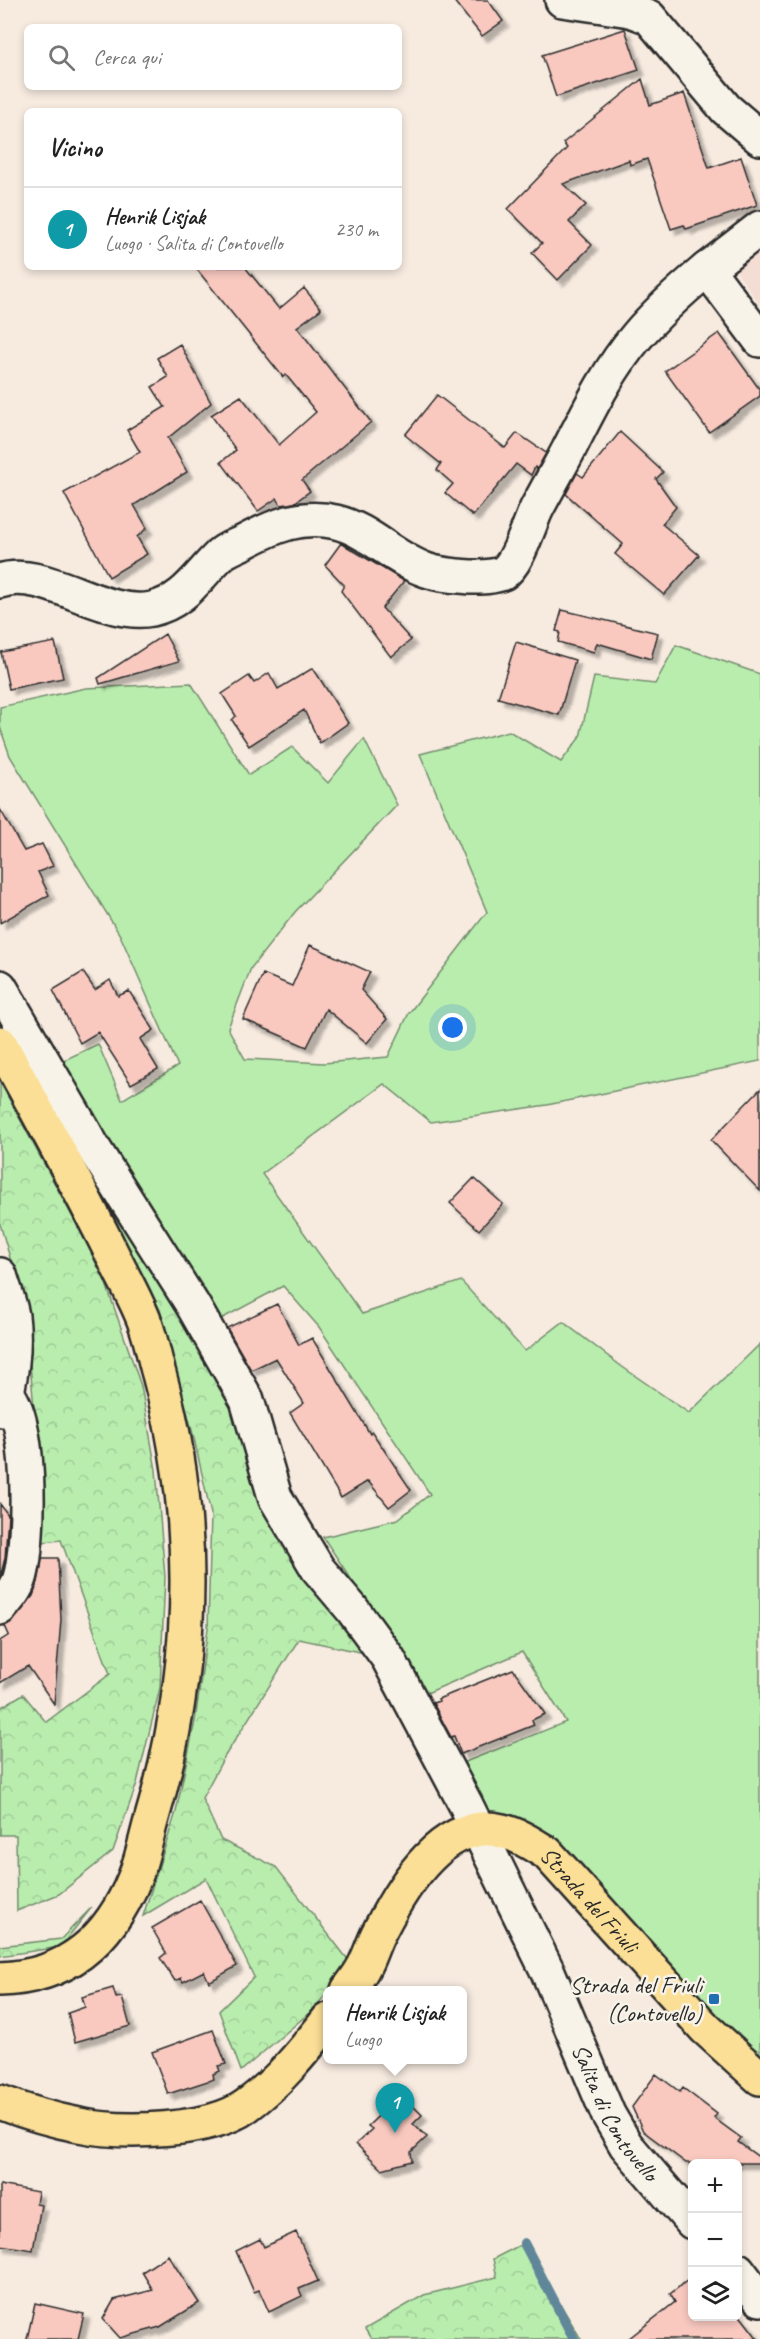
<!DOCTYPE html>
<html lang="it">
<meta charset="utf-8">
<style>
:root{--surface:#fff;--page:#f6f6f6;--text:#222;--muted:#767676;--line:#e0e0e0;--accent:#0b8043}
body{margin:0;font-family:Caveat,sans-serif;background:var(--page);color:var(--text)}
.controls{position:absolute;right:18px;bottom:18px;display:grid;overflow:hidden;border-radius:9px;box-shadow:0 3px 9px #0003}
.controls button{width:54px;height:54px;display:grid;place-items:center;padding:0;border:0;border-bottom:2px solid var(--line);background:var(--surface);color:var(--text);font:30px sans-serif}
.you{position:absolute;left:453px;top:1028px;width:21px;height:21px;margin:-15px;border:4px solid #fff;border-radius:50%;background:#1a73e8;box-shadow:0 0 0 9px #1a73e833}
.badge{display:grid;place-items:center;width:39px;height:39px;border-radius:50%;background:var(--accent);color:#fff;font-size:20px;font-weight:700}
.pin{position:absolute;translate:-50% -50px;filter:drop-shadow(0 2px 3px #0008)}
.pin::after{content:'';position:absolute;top:32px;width:21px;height:18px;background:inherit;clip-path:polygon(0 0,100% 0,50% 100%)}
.popup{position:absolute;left:323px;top:1986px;width:144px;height:78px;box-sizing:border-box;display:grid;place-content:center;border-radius:9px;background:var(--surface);filter:drop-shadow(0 2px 4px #0005);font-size:20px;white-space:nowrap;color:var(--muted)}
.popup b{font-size:22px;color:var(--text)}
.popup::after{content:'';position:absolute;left:50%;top:100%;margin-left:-12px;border:12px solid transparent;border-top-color:var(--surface)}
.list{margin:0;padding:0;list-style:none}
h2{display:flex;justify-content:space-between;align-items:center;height:78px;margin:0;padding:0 24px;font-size:26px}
h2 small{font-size:20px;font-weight:400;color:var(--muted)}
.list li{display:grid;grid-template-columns:39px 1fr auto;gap:18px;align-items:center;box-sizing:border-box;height:84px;padding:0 24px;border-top:2px solid var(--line)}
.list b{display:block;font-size:22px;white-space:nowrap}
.list p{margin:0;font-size:20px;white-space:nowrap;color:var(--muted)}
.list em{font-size:20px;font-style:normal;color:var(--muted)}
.icon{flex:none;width:33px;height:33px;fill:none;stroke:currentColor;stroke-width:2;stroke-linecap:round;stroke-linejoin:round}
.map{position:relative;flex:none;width:760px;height:2339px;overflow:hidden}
.search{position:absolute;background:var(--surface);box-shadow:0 3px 9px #0003;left:24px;top:24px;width:378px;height:66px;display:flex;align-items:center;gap:15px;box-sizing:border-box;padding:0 21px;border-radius:9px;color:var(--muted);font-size:22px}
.panel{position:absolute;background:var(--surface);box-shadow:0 3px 9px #0003;left:24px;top:108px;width:378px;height:162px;border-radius:9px}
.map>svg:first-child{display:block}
.built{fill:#f4ddd3}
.grass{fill:#b9edae;stroke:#728c6c;stroke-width:1.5}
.forest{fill:url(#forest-crowns);stroke:#728c6c;stroke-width:1.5}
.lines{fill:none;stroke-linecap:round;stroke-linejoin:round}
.stream{stroke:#608799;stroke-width:10}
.building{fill:#f9c9c0;stroke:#2b2b2b;stroke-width:1.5;filter:url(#shadow)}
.minor-casing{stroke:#2b2b2b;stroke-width:38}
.major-casing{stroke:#2b2b2b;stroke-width:38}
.minor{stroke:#f7f3e8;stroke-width:33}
.major{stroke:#fbdf96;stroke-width:33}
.poi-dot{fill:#1f6fb2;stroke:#f7f3e8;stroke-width:2}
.labels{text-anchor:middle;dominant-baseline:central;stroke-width:5;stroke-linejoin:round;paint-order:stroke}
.street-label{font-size:24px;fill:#2b2b2b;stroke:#f7f3e8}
.poi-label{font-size:24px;fill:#2b2b2b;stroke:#f7f3e8;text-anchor:end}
</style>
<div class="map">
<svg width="760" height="2339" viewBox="0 0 760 2339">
<defs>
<pattern id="forest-crowns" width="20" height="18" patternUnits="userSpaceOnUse" patternTransform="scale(1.5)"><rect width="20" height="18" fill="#b9edae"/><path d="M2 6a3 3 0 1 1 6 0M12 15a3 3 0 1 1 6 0" fill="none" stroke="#9fcb96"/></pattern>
<filter id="shadow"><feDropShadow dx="5.5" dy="5.5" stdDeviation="1.5" flood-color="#0004"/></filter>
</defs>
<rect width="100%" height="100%" fill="#f7ebe0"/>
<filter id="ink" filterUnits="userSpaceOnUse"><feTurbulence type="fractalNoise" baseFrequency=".0167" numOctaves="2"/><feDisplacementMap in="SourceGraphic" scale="12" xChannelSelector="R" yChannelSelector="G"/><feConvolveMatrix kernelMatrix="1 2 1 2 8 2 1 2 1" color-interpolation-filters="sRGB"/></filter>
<g filter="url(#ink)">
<!-- built -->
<path class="built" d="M760 248V305L734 268Z"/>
<!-- grass -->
<path class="grass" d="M676 645 760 674V1061L547 1105 431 1122 384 1084 262 1174 362 1314 461 1281 525 1351 563 1322 621 1366 689 1413 760 1344V2060L732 2035 604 1890 549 1839 481 1810 460 1764 566 1722 522 1652 427 1693 323 1537 398 1519 430 1494 319 1327 283 1286 221 1319 60 1062 98 1044 122 1100 178 1066 120 935 10 756 0 727V707L86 688 191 683 249 775 292 747 328 783 364 739 397 805 295 912 251 968 228 1028 245 1059 324 1063 388 1057 409 1013 487 912 420 754 509 731 561 762 580 737 594 677 655 684Z"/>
<!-- forest -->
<path class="forest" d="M0 1015 230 1398 302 1572 365 1653 299 1639 223 1759 202 1798 221 1840 276 1867 353 1966 330 1990H328L327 1994 309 2013 241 2071 219 2011 254 1977 206 1878 143 1916 176 1812 195 1721 208 1628 211 1514 193 1434 160 1310Z
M0 1082 102 1272 141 1386 156 1470 165 1577 160 1688 137 1783 113 1851 59 1894 17 1911 16 1835H0V1708L23 1694 46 1722 110 1674 61 1540 43 1542 34 1408 25 1309 0 1224Z
M92 1907 60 1947 0 1956V1946L61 1939Z
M524 2243 581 2339H371L365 2329 424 2295 497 2277 493 2259Z"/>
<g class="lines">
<!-- stream -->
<path class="stream" d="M524 2243 574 2339"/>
</g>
<!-- building -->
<path class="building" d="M453 0H488L503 21 482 36Z
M625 29 639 70 556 97 542 55Z
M642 79 650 105 684 93 709 168 741 157 757 205 686 229 684 225 671 229 647 159 630 165 629 160 563 184 586 205 569 222 592 245 558 280 532 253 542 243 508 209 567 148 563 143Z
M195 267H245L279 309 304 288 321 309 297 327 371 422 302 480 310 491 294 503 281 505 277 498 258 511 221 462 236 450 211 415 241 396 279 445 316 412 286 375 283 377Z
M719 333 760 390V396L709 432 665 371Z
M180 344 211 403 168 438 187 472 134 505 147 528 137 537 147 554 109 577 64 493 140 452 127 430 165 407 152 387 168 377 157 358Z
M437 395 505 448 517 433 546 453 537 469 535 467 531 475 516 464 473 516 445 493 453 484 437 470 441 464 405 435Z
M620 432 663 472 656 479 676 507 662 524 699 555 664 595 615 554 623 544 566 494 577 473 583 477Z
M341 543 404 581 382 608 411 640 391 657 341 591 344 585 325 565Z
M562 610 658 633 651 659 597 643 594 652 558 642 560 632 556 631Z
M165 634 179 661 100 684 98 678Z
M55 642 63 678 9 689 1 652Z
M516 642 575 660 559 715 498 698Z
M313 668 348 723 320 743 304 710 249 746 232 720 236 716 222 694 249 676 254 683 269 673 278 689Z
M0 809 24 851 42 844 53 866 38 872 49 895 0 923Z
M310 945 370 972 361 990 387 1019 367 1043 326 1009 307 1047 243 1019 263 974 292 986Z
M83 972 95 990 110 980 118 996 129 991 154 1030 140 1039 158 1069 131 1084 98 1032 80 1043 53 990Z
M760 1089V1191L711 1140Z
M474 1178 503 1204 479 1230 450 1203Z
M277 1304 299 1345 312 1338 370 1434 372 1432 411 1490 389 1507 368 1481 341 1498 290 1413 304 1403 276 1358 251 1370 227 1328Z
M0 1504 8 1515 5 1558 0 1578Z
M42 1558H58L61 1620 54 1704 28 1666 0 1683V1641L9 1635 5 1626 14 1620 33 1596 38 1582Z
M513 1669 545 1714 532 1720 534 1725 461 1754 454 1736 451 1737 433 1703 439 1701 438 1699Z
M200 1900 237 1966 209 1982 204 1971 183 1982 181 1978 175 1981 160 1958 166 1953 152 1928Z
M113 1988 116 1998 122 1997 130 2026 75 2042 68 2013 85 2007 82 1997Z
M213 2030 226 2064 218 2066 220 2071 213 2074 214 2079 168 2094 152 2052Z
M656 2074 680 2092 683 2088 717 2114 714 2118 741 2138 738 2142 760 2158V2163H686L643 2131 632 2107Z
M401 2094 422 2115 413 2124 427 2137 411 2152 412 2161 382 2169 356 2144 372 2129 368 2126Z
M0 2185 38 2192 36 2204 41 2205 33 2250 0 2245Z
M296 2232 318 2281 299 2289 302 2296 269 2312 259 2290 254 2292 236 2251 260 2239 264 2247Z
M168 2255 199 2303 160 2327 120 2338 103 2319 114 2300 153 2290 142 2272Z
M693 2276V2316H738V2313L758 2339H628L675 2302 670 2294Z
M35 2303 84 2314 78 2339H27Z"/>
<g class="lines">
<defs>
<g id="minor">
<path d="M562 0 630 10 649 17 726 109 760 138"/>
<path d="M760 228 707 269 760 340"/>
<path d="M0 581C46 566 103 619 152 609 184 602 198 576 220 555 226 549 236 546 244 542 274 526 301 514 336 522 369 530 394 559 426 570 440 575 456 576 471 577 481 577 494 577 503 573 518 564 529 524 537 508 547 489 558 470 568 451 588 412 608 370 637 336 658 311 682 290 707 269"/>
<path id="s1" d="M0 987 96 1152 192 1304 247 1400 275 1497 318 1569 352 1609 388 1658 466 1805 548 1972 608 2114 626 2145 692 2222"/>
<path d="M0 1275C4 1289 10 1303 12 1316 16 1346 11 1382 2 1410"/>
<path d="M0 1388C34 1402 30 1545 20 1578 17 1589 8 1599 0 1608"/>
<path d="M738 2270 760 2299"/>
</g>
<g id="major">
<path d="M0 1043C39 1115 79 1186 115 1260 125 1281 137 1301 145 1323 151 1339 154 1357 159 1374 200 1524 195 1673 151 1821 146 1839 142 1859 135 1877 110 1939 68 1977 0 1979"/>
<path id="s2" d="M348 1990C353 1983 359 1976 363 1968 370 1956 373 1942 380 1930 402 1887 444 1816 502 1831 519 1835 532 1844 547 1853L705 2028 760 2078"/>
<path d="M0 2102C26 2112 52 2120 79 2125 122 2134 210 2132 246 2106 278 2083 304 2051 328 2020"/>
</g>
</defs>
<!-- minor casing -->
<use href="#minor" class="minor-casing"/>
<!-- major casing -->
<use href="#major" class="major-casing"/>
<!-- minor -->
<use href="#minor" class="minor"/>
<!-- major -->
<use href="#major" class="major"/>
</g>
</g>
<!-- markers -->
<rect class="poi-dot" x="708" y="1993" width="12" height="12" rx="3"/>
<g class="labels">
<!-- street labels -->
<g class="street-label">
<text stroke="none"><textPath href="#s2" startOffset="351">Strada del Friuli</textPath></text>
<text stroke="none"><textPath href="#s1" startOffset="1288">Salita di Contovello</textPath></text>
</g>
<!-- poi labels -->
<g class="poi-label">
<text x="702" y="1985">Strada del Friuli<tspan x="702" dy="28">(Contovello)</tspan></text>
</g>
</g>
</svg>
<div class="controls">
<button>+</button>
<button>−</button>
<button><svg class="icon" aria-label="layers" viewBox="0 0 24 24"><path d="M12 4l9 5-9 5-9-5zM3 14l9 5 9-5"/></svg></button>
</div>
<div class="you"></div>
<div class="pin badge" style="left:395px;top:2133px;background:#0f9aa8">1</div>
<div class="popup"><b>Henrik Lisjak</b>Luogo</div>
<div class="search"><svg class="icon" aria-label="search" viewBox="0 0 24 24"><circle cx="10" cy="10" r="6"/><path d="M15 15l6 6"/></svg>Cerca qui</div>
<section class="panel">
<h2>Vicino<small></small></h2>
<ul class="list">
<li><span class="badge" style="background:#0f9aa8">1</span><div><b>Henrik Lisjak</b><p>Luogo · Salita di Contovello</p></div><em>230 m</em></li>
</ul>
</section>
</div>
